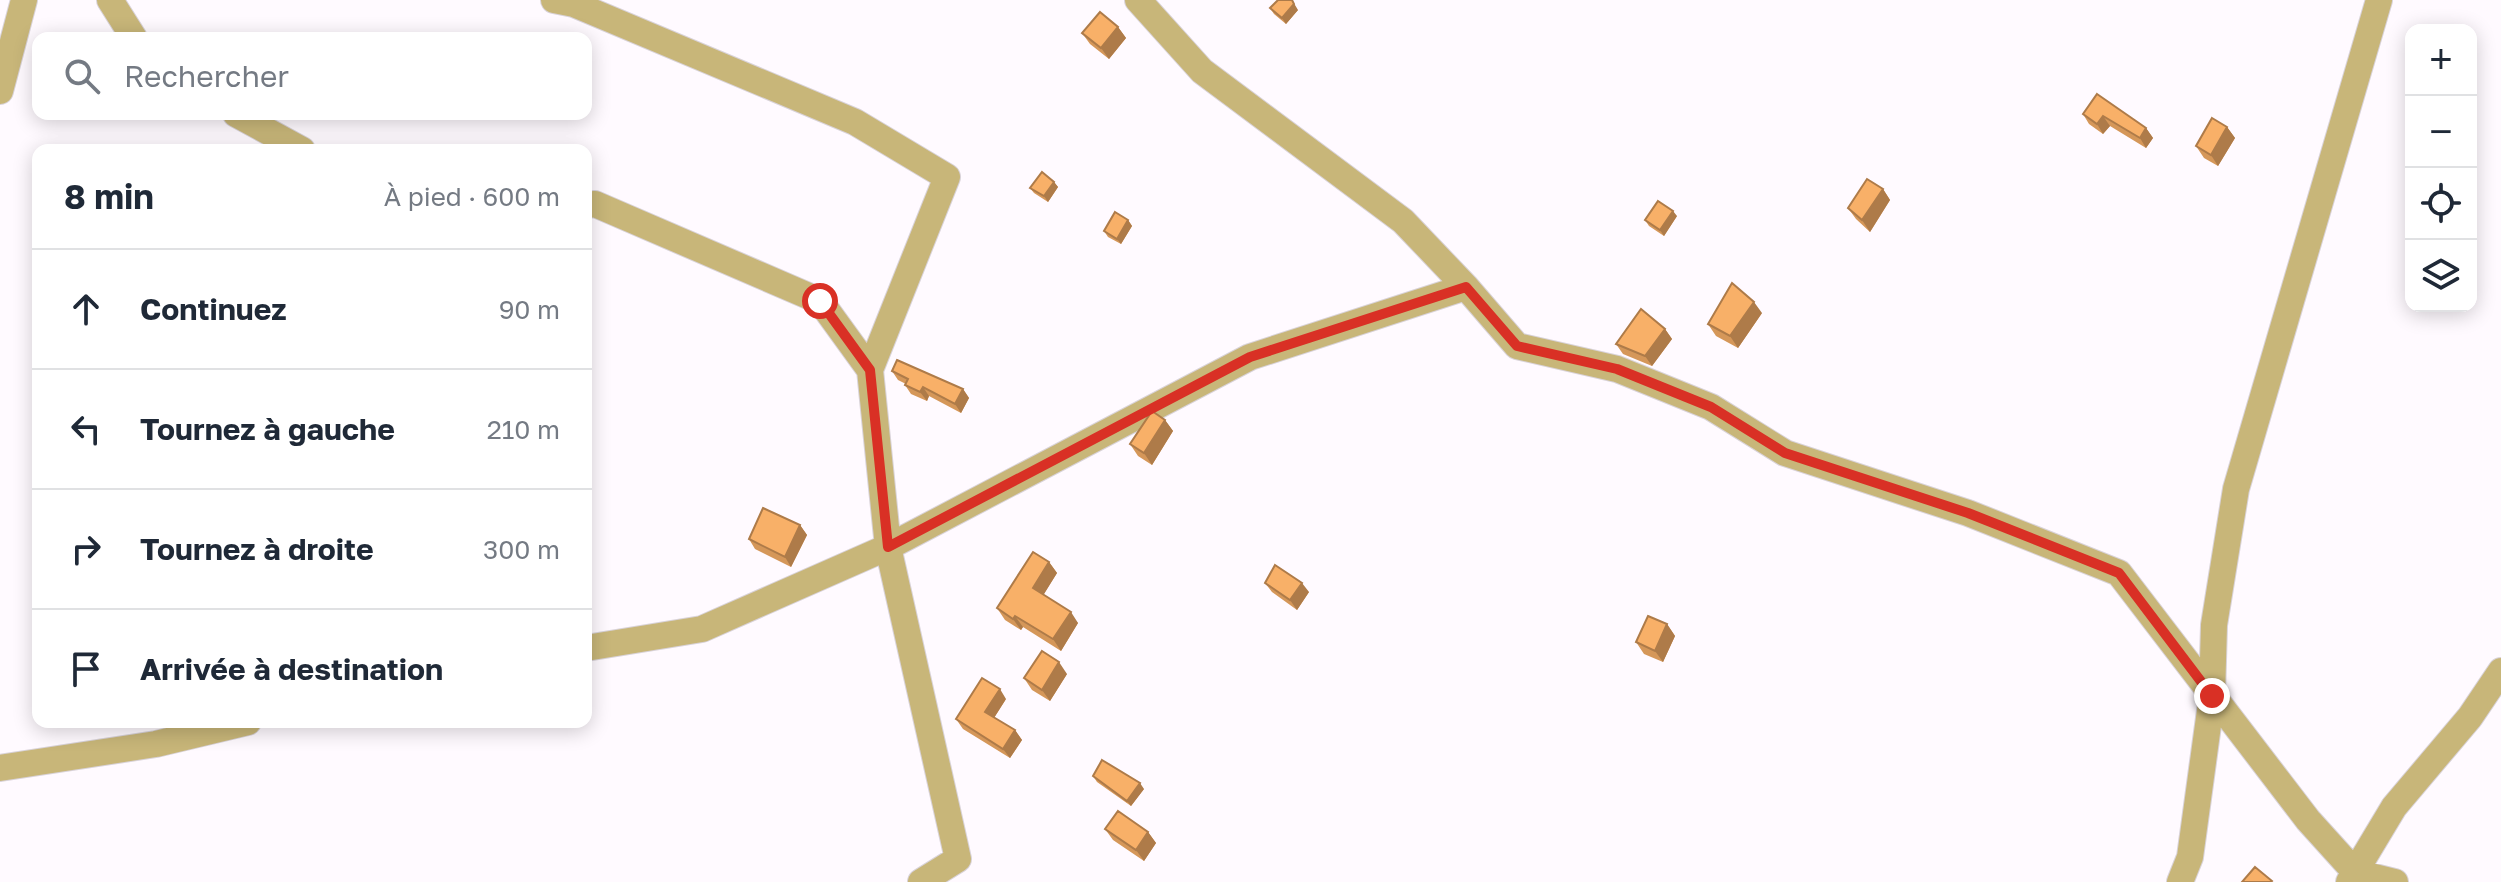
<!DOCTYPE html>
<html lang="fr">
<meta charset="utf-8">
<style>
:root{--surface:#fff;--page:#f2f2f3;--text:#1f2937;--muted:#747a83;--line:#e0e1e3}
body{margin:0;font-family:"Golos Text",sans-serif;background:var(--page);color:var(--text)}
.controls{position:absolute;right:24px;top:24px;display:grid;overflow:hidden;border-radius:16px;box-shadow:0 4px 20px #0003}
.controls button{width:72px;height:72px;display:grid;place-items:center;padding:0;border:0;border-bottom:2px solid var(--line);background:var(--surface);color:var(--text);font:40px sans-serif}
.stop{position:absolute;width:24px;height:24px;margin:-18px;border:6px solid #d93025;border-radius:50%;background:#fff}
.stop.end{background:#d93025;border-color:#fff;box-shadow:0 2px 8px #0008}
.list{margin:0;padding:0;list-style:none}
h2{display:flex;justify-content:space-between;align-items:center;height:104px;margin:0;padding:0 32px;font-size:34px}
h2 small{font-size:26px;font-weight:400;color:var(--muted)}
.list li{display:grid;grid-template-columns:52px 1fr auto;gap:24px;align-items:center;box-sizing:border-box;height:120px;padding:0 32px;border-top:2px solid var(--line)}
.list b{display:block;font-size:30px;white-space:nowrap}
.list em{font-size:26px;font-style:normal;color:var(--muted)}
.icon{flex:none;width:44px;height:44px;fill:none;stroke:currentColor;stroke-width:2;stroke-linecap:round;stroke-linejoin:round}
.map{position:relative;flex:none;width:2501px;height:882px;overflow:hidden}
.search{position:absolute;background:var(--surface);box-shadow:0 4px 20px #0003;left:32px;top:32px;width:560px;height:88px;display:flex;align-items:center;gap:20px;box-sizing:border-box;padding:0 28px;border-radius:16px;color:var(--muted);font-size:30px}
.panel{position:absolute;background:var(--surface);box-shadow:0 4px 20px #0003;left:32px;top:144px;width:560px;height:584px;border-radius:16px}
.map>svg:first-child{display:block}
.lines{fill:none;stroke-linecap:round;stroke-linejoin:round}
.minor-casing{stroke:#d9d3d9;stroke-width:28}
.minor{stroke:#c8b679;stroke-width:26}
.wall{fill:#d59759}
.shaded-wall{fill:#ae7b49}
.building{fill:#f8b068;stroke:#ae7b49;stroke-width:2}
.route{stroke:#d93025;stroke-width:10}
</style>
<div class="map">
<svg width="2501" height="882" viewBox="0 0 2501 882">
<rect width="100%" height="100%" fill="#fffaff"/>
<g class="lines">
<defs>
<path id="minor" d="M110 0 134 38
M554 0 574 4 855 122 947 177 870 370 888 547 958 859 921 882
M1138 0 1202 71 1403 221 1466 287 1517 346 1617 369 1711 407 1785 453 1968 513 2119 573 2308 820 2355 872 2395 882
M0 91 24 0
M236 114 302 150
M586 205 595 204 820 301 870 370
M586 648 702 629 888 547 1250 357 1466 287
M0 768 156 744 248 722
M2180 882 2190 857 2212 696 2214 625 2236 489 2379 0
M2349 882 2394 807 2470 717 2501 671"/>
</defs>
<!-- minor casing -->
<use href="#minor" class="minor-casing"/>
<!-- minor -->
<use href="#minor" class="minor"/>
</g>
<!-- wall -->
<path class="wall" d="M1270 8 1298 10 1286 24 1274 14Z
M1118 27 1126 38 1109 59 1090 44 1082 33Z
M2097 94 2146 128 2153 138 2146 148 2110 126 2103 134 2089 124 2083 114Z
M2227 127 2235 138 2218 166 2204 158 2196 146Z
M1054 182 1058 187 1048 202 1034 193 1030 188Z
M1883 189 1890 200 1870 232 1856 219 1848 208Z
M1677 216 1664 236 1649 226 1645 220Z
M1128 220 1132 226 1121 244 1108 237 1104 231Z
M1762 313 1738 348 1716 336 1708 324Z
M1665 329 1672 339 1652 366 1623 354 1616 344Z
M892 371 963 389 969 398 961 413 929 396 927 401 911 394 905 385 906 384 898 380Z
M1165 420 1173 431 1152 465 1138 456 1130 444Z
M800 525 807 535 791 567 755 549 749 539Z
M1049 562 1057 573 1043 595 1078 623 1061 651 1023 627 1021 630 1005 620 997 608Z
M1265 583 1309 592 1297 610 1272 592Z
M1667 624 1675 636 1663 662 1644 654 1636 642Z
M1067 674 1050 701 1032 690 1024 678Z
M1006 699 994 718 1015 730 1022 740 1010 758 963 729 956 719Z
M1093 776 1144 789 1131 806 1097 782Z
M1105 829 1148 832 1156 843 1144 861 1113 840Z"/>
<!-- shaded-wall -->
<path class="shaded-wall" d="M1292 0 1298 10 1286 24 1282 18Z
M1118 27 1126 38 1109 59 1101 48Z
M2103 116 2110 126 2103 134 2097 124Z
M2227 127 2235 138 2218 166 2211 155Z
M2146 128 2153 138 2146 148 2140 138Z
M1054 182 1058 187 1048 202 1044 196Z
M1883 189 1890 200 1870 232 1862 220Z
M1673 211 1677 216 1664 236 1660 230Z
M1128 220 1132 226 1121 244 1117 239Z
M1754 302 1762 313 1738 348 1730 336Z
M1665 329 1672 339 1652 366 1645 356Z
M923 387 929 396 927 401 920 392Z
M963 389 969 398 961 413 955 404Z
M1165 420 1173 431 1152 465 1144 453Z
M800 525 807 535 791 567 785 557Z
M1049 562 1057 573 1041 599 1033 588Z
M1302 583 1309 592 1297 610 1290 600Z
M1071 612 1078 623 1061 651 1053 639Z
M1015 616 1023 627 1021 630 1013 619Z
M1667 624 1675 636 1663 662 1655 651Z
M1059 662 1067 674 1050 701 1042 690Z
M1000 689 1006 699 992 721 985 712Z
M1015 730 1022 740 1010 758 1003 749Z
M1140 783 1144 789 1131 806 1127 801Z
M1148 832 1156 843 1144 861 1136 850Z"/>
<!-- building -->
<path class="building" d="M1278 0H1292L1294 4 1282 18 1270 8Z
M1100 12 1118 27 1101 48 1082 33Z
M2097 94 2146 128 2140 138 2103 116 2097 124 2083 114Z
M2212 118 2227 127 2211 155 2196 146Z
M1042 172 1054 182 1044 196 1030 188Z
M1867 179 1883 189 1862 220 1848 208Z
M1658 201 1673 211 1660 230 1645 220Z
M1115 212 1128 220 1117 239 1104 231Z
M1732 283 1754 302 1730 336 1708 324Z
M1641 309 1665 329 1645 356 1616 344Z
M897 360 963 389 955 404 923 387 920 392 905 385 908 379 892 371Z
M1152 411 1165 420 1144 453 1130 444Z
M763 508 800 525 785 557 749 539Z
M1033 552 1049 562 1033 588 1071 612 1053 639 1015 616 1013 619 997 608Z
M1275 565 1302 583 1290 600 1265 583Z
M1648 616 1667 624 1655 651 1636 642Z
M1042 651 1059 662 1042 690 1024 678Z
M982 678 1000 689 985 712 1015 730 1003 749 956 719Z
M1102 760 1140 783 1127 801 1093 776Z
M1118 811 1148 832 1136 850 1105 829Z
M2255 867 2272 881 2271 882H2242Z"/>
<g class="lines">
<!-- route -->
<path class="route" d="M820 301 870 370 888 547 1250 357 1466 287 1517 346 1617 369 1711 407 1785 453 1968 513 2119 573 2212 696"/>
</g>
</svg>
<div class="controls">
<button>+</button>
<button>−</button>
<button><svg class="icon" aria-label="locate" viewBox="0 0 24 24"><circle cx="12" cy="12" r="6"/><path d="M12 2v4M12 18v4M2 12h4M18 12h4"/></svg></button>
<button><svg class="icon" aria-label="layers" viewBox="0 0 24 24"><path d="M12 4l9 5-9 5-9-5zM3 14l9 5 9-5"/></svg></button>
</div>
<div class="stop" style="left:820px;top:301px"></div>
<div class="stop end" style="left:2212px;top:696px"></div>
<div class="search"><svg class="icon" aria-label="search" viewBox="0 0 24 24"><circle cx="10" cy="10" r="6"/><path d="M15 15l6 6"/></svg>Rechercher</div>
<section class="panel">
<h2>8 min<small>À pied · 600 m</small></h2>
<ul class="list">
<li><svg class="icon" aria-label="ahead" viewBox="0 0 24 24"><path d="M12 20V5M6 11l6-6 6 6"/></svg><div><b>Continuez</b></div><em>90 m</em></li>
<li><svg class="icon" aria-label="left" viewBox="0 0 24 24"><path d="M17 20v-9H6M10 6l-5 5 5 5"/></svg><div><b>Tournez à gauche</b></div><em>210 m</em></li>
<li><svg class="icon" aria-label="right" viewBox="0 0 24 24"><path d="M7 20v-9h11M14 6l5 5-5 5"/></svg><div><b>Tournez à droite</b></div><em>300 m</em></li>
<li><svg class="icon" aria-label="arrive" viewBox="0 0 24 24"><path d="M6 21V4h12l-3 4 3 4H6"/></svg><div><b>Arrivée à destination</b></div></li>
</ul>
</section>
</div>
